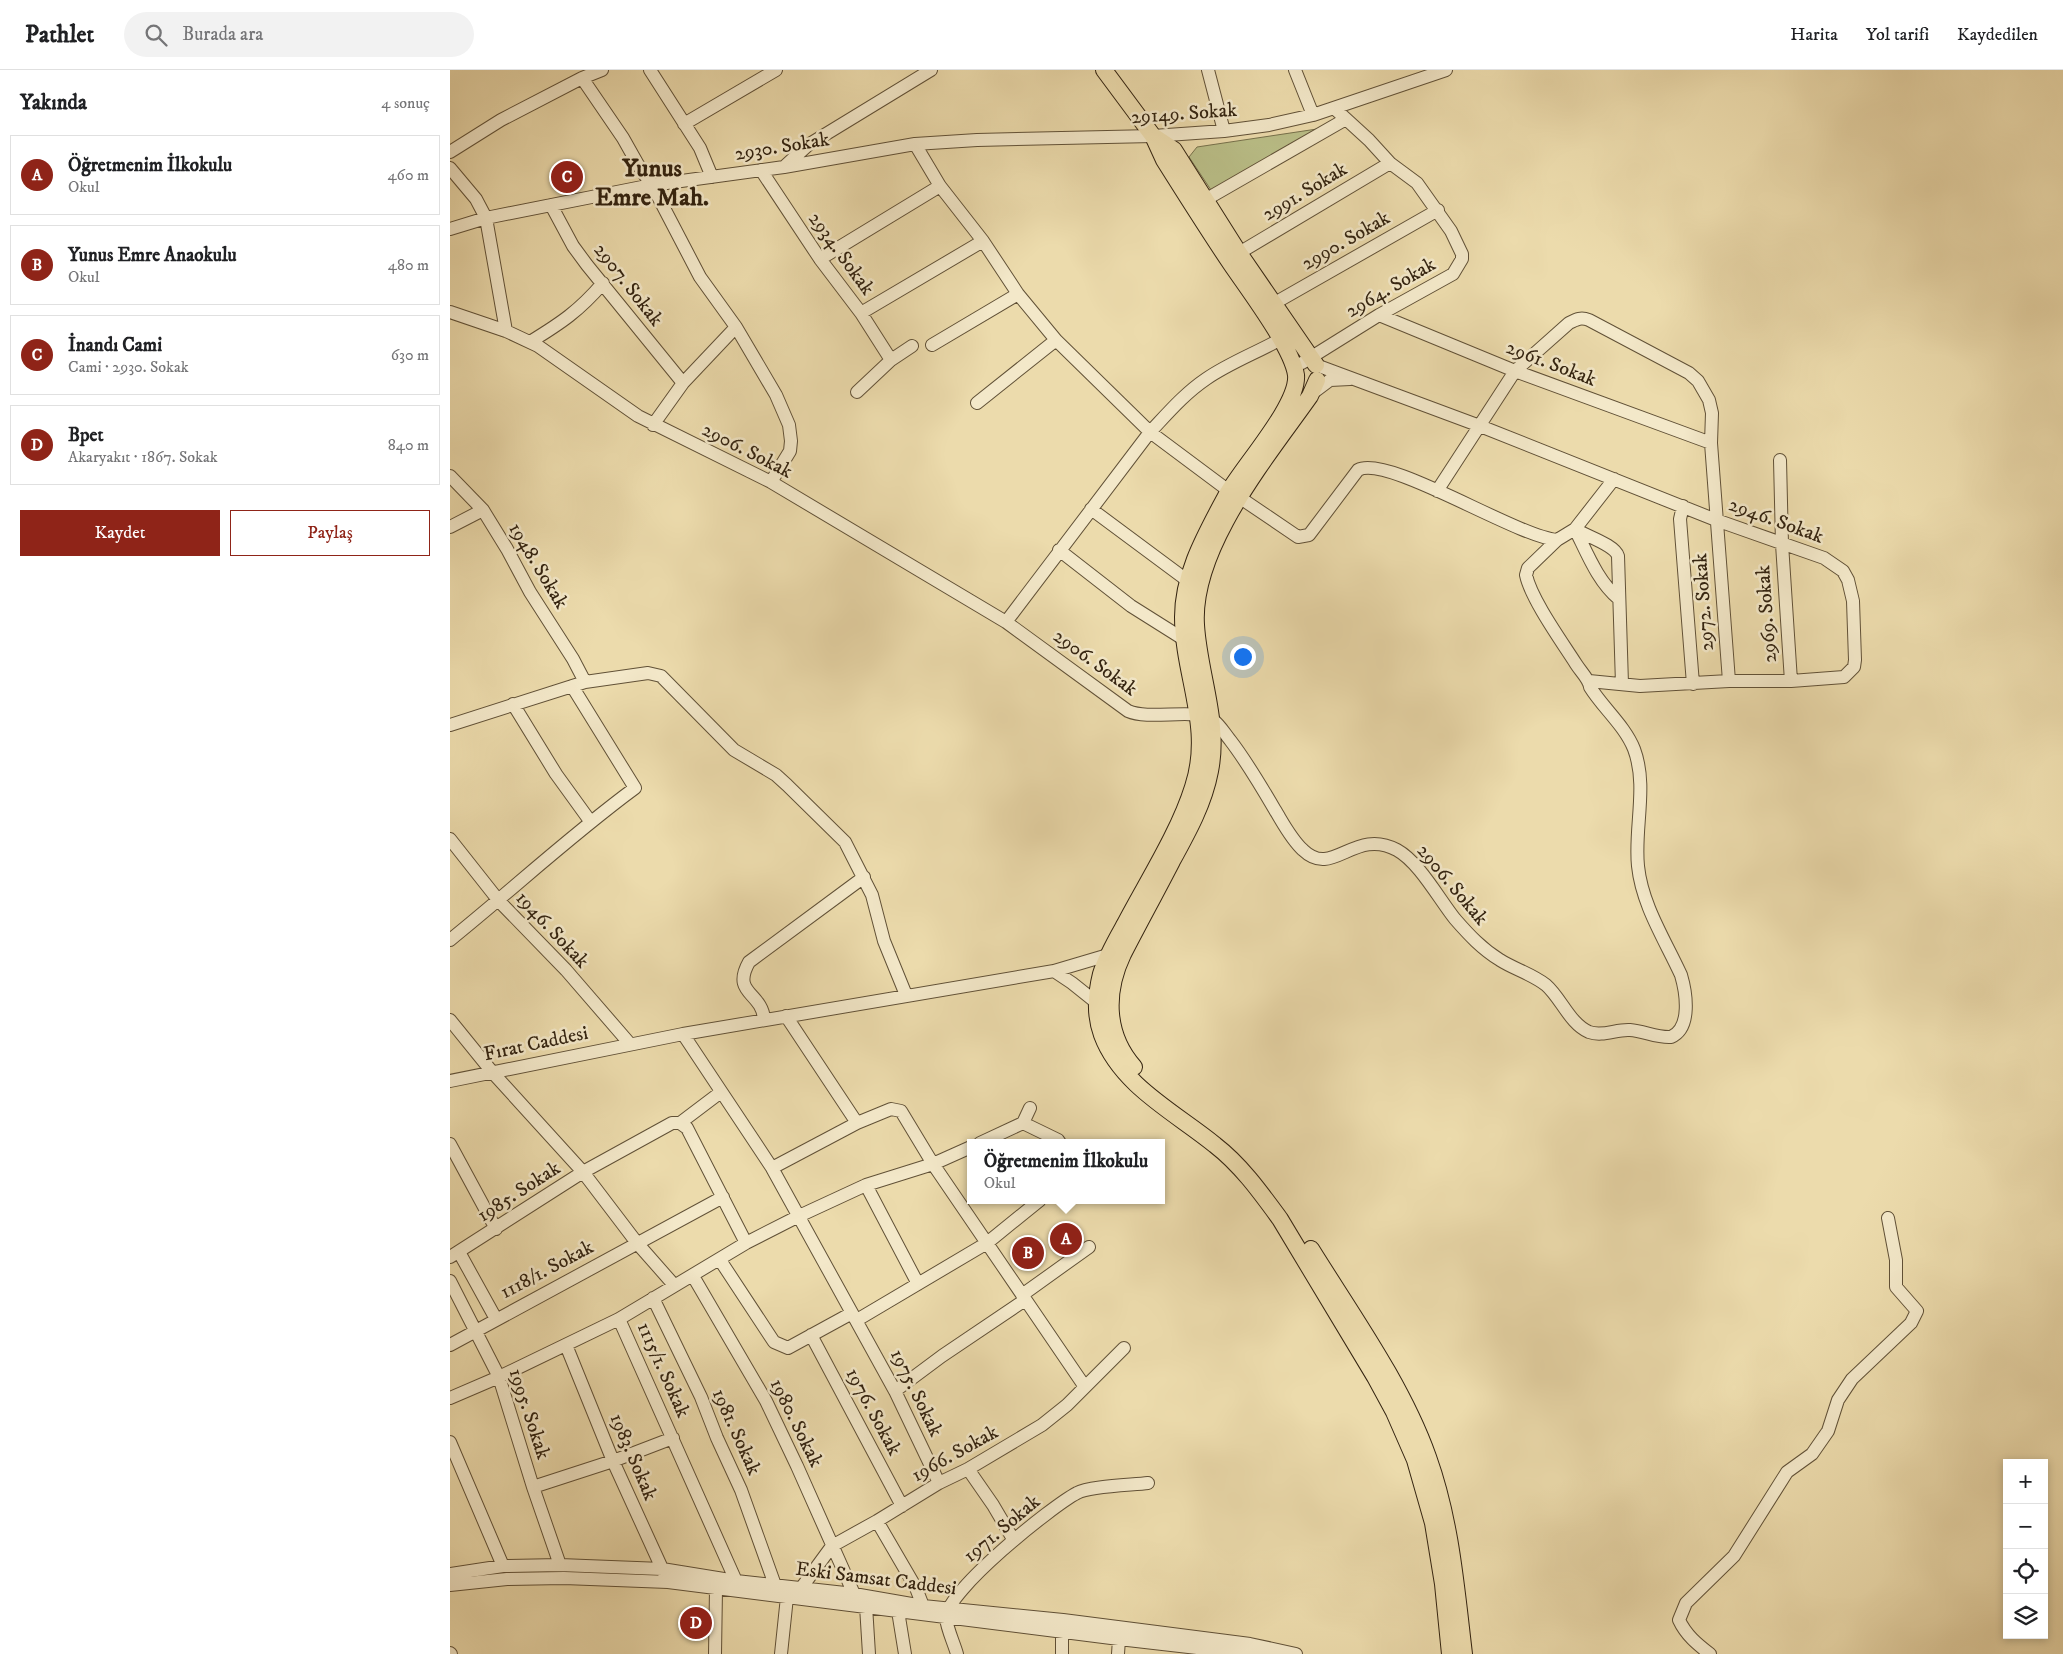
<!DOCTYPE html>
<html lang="tr">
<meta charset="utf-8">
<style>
:root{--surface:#fff;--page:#f2f2f2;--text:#202124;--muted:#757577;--line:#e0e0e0;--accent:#8f2418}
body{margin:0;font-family:"IM FELL DW Pica",serif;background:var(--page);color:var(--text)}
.controls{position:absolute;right:15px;bottom:15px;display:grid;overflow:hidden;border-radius:0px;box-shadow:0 2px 8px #0003}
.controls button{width:45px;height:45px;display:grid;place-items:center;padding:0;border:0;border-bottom:1px solid var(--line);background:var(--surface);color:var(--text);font:25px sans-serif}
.you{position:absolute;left:792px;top:586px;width:18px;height:18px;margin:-12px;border:4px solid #fff;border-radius:50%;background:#1a73e8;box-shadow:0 0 0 8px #1a73e833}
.badge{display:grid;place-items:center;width:32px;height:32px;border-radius:50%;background:var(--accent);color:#fff;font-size:16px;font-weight:700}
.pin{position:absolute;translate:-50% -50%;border:2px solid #fff;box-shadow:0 1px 5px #0006}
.popup{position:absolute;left:517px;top:1069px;width:198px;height:65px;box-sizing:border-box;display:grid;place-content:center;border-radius:0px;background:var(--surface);filter:drop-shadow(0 1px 4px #0005);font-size:16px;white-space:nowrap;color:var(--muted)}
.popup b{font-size:19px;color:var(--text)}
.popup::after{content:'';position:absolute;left:50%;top:100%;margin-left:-10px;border:10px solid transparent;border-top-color:var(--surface)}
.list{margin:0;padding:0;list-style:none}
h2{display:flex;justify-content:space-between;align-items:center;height:65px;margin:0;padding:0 20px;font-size:21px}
h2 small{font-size:16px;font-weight:400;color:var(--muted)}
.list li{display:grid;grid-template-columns:32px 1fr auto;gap:15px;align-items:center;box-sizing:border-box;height:80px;margin:0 10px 10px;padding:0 10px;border:1px solid var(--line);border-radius:0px}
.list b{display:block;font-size:19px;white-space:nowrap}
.list p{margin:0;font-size:16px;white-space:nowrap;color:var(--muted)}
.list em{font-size:16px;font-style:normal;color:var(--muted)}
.actions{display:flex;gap:10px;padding:15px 20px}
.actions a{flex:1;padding:11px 0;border:1px solid var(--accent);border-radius:0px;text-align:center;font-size:18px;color:var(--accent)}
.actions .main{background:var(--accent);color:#fff}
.icon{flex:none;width:28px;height:28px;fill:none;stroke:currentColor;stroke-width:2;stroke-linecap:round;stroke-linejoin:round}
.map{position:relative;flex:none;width:1613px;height:1584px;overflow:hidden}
header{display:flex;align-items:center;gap:30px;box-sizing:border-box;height:70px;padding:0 25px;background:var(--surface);border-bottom:1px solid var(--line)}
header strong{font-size:24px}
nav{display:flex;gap:28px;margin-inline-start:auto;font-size:18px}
.search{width:350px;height:45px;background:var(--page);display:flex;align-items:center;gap:12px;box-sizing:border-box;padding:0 18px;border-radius:28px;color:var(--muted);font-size:19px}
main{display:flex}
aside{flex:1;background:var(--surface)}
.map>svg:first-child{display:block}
.green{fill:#babf88;stroke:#76714c}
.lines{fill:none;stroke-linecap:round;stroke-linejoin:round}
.minor-casing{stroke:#615137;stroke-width:14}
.major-casing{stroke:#332310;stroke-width:18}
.minor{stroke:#f3e8c9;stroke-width:12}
.major{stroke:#ecdbac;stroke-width:16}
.labels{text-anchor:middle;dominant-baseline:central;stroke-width:5;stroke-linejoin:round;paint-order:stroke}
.street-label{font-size:20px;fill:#332310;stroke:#f3e8c9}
.district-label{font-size:25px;font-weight:bold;fill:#332310;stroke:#f3e8c9}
</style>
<header>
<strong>Pathlet</strong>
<div class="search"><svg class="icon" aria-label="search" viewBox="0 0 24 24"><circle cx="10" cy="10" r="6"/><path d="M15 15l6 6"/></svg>Burada ara</div>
<nav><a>Harita</a><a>Yol tarifi</a><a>Kaydedilen</a></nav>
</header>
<main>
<aside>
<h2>Yakında<small>4 sonuç</small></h2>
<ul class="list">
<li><span class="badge">A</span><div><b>Öğretmenim İlkokulu</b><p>Okul</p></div><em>460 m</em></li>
<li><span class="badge">B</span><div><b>Yunus Emre Anaokulu</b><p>Okul</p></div><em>480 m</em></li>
<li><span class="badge">C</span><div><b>İnandı Cami</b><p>Cami · 2930. Sokak</p></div><em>630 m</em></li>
<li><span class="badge">D</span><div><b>Bpet</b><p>Akaryakıt · 1867. Sokak</p></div><em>840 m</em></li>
</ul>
<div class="actions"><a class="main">Kaydet</a><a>Paylaş</a></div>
</aside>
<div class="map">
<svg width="1613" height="1584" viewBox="0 0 1613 1584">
<rect width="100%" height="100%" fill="#ecdbac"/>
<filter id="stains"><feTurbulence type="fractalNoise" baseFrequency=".004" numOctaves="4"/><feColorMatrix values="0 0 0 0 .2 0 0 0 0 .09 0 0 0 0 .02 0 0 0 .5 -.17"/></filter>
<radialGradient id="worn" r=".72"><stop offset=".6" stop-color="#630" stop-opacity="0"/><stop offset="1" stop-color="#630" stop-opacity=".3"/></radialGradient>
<!-- green -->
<path class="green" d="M867 59 761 120 739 87 747 77Z"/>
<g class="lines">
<defs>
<path id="minor" d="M200 0 250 78 262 107
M758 0 774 61
M845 0 863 45
M132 8 173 68 191 100 202 115 250 207 286 257 326 325 339 355 341 371 340 381 321 412
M234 54 326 0
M465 74 490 116 533 171 568 224 606 270 700 362 779 421
M0 82 51 50 132 8 152 0
M334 97 358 75 481 0
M0 98 26 129 36 148 56 261
M311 100 370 189 411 243 441 290
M755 130 896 49
M101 135 123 176 137 195 233 313
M0 159 36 148 202 115 334 97 465 74 527 70 703 66 774 61 819 55 863 45 996 0
M789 183 940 93
M370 189 490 116
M823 234 988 140
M0 242 56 261 88 276 188 346 321 412 556 552 678 641C701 651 745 637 763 650 770 655 775 664 780 670 797 692 811 716 825 740 833 753 841 769 853 780 883 809 904 757 947 780 969 792 989 829 1005 849 1019 865 1032 879 1050 890 1064 899 1082 904 1096 915 1111 928 1120 954 1139 962 1153 967 1166 959 1180 960 1194 961 1207 968 1221 967 1242 958 1236 922 1231 905 1215 870 1192 835 1188 796 1184 758 1198 716 1184 679 1175 656 1153 638 1140 617 1139 609 1131 602 1126 594 1112 572 1081 529 1076 505L1078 498 1107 470 1125 459 1164 409
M411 243 533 171
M929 245 1065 301 1261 373
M80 272C111 253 129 241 153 213
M482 275 568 224
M852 293 929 245 1003 204 1012 189V184L1001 161 967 113 940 93 919 70 884 38
M866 295 1030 356 1266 450 1374 488 1393 501 1398 510 1403 531 1405 590 1404 597 1394 607 1341 611H1279L1190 616 1139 611
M407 322 441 290 462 276
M860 325 880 310 900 309
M527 333 606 270
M203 355 233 313 286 257
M1330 390 1332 474 1341 611
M0 406 33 440 57 479 80 522 123 589 135 612
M987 421 1065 301 1119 253C1127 249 1131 247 1139 250L1239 303 1248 311 1259 330 1262 343 1261 373 1279 611
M789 427 848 467 859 465 908 400C937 384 1065 466 1107 470
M1233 436 1230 449 1243 614
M641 439 738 511
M0 457 33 440
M1125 459C1136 466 1165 475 1168 486L1172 614
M1125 459C1137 483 1148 512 1169 529
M609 480 681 536 735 570
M556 552 700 362C718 343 734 324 756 309 779 293 806 283 831 269
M63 634 106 704 140 751
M0 655 135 612 198 603 211 606 284 680 326 705 337 715 395 772 422 825 434 871 456 925
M0 769 49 831 116 900 180 974
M0 870C62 820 121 765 185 718L122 616
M604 901 622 913 647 933
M336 946 407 1053
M314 949C312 922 281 924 299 892L414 807
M0 950 43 1003 133 1102 187 1173 224 1215
M233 964 322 1098 445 1321 489 1413
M0 1011 233 964 604 901 658 885 663 886
M230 1053 271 1022
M573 1053 608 1070 610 1073
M530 1073 573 1053 580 1038
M0 1074 46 1159
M322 1098 407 1053 441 1039 451 1041 483 1094 635 1317
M416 1115 468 1214
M9 1182 46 1249
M0 1187 133 1102 222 1053H230L237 1058 296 1173
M270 1190 324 1272 338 1278 402 1243
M243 1206 316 1331 347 1396 404 1524
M0 1211 49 1307 83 1417 110 1495
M572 1225 639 1177
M203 1228 251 1327 267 1368 291 1420 325 1515
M169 1249 286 1511
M407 1250 537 1173 590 1130
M361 1265 452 1436
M0 1275 273 1127
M116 1275 163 1391 215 1505
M445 1321 492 1286 575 1230
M0 1328 49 1307 169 1249 296 1173 349 1146 416 1115 483 1094 521 1077
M0 1372 53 1496
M518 1399 543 1435 563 1469
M83 1417 163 1391 223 1368
M427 1451 466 1518 473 1536
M0 1504 53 1496 110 1495 212 1499 286 1511 404 1524 473 1536 613 1550 800 1574 846 1584
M0 1515 57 1509 114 1508 218 1512 669 1569 799 1584H823
M352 1517 382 1476 427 1451 489 1413 518 1399 592 1355 617 1335 674 1278
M416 1536 419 1584
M448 1541 455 1584
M0 1583 1 1584
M265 1584 266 1519
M331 1584 337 1527
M507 1584C504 1573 497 1559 496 1548 495 1522 602 1436 627 1423 639 1416 682 1415 698 1413
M612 1584V1561
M668 1584 669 1569
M1260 1584C1247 1574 1236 1565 1229 1550L1236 1533 1284 1486 1337 1402 1362 1384 1378 1361 1388 1330 1402 1309 1461 1253 1467 1241 1446 1217V1190L1438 1148"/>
<path id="major" d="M654 0 703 66 714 90C736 125 758 160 781 194 798 219 842 277 846 305 849 335 792 397 776 426 756 464 733 503 733 547 733 606 763 657 743 717 729 762 697 812 675 854 666 870 656 887 651 904 646 924 645 946 652 965 671 1016 726 1043 765 1075 791 1095 811 1123 830 1149L925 1307 944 1342 965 1390 983 1453 993 1514 1000 1584
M703 66 724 80 789 183 866 295
M684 997C655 964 655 922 673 884 689 853 706 822 722 791 738 762 754 733 760 701 770 651 749 605 746 555 741 478 817 387 860 326L867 310
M861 1179C902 1245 952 1314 978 1387 1001 1451 1006 1517 1014 1584"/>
</defs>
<!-- minor casing -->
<use href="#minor" class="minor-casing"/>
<!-- major casing -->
<use href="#major" class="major-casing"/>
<!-- minor -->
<use href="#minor" class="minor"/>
<!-- major -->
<use href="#major" class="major"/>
</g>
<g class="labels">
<!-- street labels -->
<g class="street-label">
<text transform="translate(734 44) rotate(-4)">29149. Sokak</text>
<text transform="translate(332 77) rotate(-9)">2930. Sokak</text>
<text transform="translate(855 122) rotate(-31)">2991. Sokak</text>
<text transform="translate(896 171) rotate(-30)">2990. Sokak</text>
<text transform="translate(391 184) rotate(54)">2934. Sokak</text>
<text transform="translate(178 215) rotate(52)">2907. Sokak</text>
<text transform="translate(941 218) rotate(-30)">2964. Sokak</text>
<text transform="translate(1101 294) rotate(21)">2961. Sokak</text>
<text transform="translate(297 381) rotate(27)">2906. Sokak</text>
<text transform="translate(1326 451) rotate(20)">2946. Sokak</text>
<text transform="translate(88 496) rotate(59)">1948. Sokak</text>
<text transform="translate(1254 532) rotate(-94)">2972. Sokak</text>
<text transform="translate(1317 544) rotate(-94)">2969. Sokak</text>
<text transform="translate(645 593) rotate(36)">2906. Sokak</text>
<text transform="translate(1002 815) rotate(50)">2906. Sokak</text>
<text transform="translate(102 860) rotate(47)">1946. Sokak</text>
<text transform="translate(86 974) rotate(-12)">Fırat Caddesi</text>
<text transform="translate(69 1122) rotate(-33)">1985. Sokak</text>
<text transform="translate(97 1200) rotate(-28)">1118/1. Sokak</text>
<text transform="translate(213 1300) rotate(66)">1115/1. Sokak</text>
<text transform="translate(466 1323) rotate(64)">1975. Sokak</text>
<text transform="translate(423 1342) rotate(62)">1976. Sokak</text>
<text transform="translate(79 1344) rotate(72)">1995. Sokak</text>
<text transform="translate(346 1353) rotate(64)">1980. Sokak</text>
<text transform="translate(286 1362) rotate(66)">1981. Sokak</text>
<text transform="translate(505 1384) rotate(-29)">1966. Sokak</text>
<text transform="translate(183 1387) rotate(67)">1983. Sokak</text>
<text transform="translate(552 1459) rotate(-40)">1971. Sokak</text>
<text transform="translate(426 1509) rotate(7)">Eski Samsat Caddesi</text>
</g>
<!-- district labels -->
<g class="district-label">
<text x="202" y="98">Yunus<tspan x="202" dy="29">Emre Mah.</tspan></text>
</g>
</g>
<rect width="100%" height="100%" filter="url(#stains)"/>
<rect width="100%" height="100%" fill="url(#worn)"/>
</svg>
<div class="controls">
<button>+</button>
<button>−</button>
<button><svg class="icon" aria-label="locate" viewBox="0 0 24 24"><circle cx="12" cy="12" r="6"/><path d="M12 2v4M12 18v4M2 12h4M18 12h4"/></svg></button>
<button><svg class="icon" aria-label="layers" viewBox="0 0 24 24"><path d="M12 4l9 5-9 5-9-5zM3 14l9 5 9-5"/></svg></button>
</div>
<div class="you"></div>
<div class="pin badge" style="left:616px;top:1169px">A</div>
<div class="popup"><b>Öğretmenim İlkokulu</b>Okul</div>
<div class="pin badge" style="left:578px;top:1183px">B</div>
<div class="pin badge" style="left:117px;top:107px">C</div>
<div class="pin badge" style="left:246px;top:1553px">D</div>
</div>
</main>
